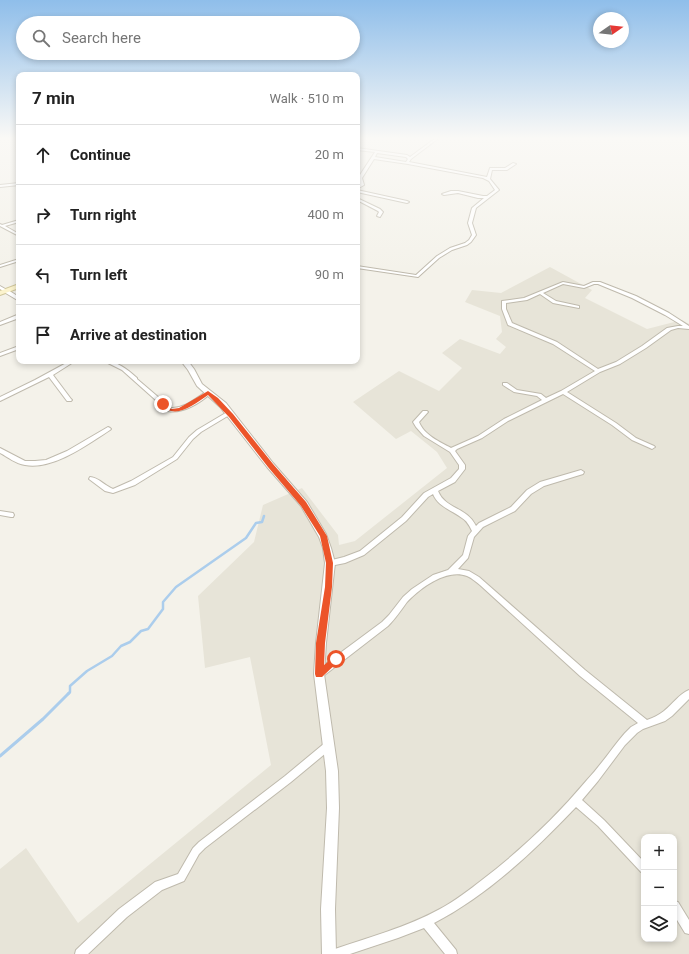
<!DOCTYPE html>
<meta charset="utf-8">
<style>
:root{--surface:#fff;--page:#f2f2f2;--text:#222;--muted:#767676;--line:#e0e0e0}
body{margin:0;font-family:Roboto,sans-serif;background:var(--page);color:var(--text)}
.controls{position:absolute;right:12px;bottom:12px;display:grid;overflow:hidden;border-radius:8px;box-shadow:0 2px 6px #0003}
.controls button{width:36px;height:36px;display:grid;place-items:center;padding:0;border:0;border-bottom:1px solid var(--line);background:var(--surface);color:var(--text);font:20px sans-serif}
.compass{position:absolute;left:593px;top:12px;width:36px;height:36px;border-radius:50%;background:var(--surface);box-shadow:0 2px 6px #0003;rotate:76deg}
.stop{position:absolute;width:12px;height:12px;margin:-9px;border:3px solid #ec5429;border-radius:50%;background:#fff}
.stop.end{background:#ec5429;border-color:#fff;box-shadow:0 1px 4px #0008}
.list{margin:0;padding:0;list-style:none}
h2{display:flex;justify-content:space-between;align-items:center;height:52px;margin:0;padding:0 16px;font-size:17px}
h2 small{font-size:13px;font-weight:400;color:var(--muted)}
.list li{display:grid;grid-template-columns:26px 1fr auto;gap:12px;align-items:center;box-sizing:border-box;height:60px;padding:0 16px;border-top:1px solid var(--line)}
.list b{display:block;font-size:15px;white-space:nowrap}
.list em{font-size:13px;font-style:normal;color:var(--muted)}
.icon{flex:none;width:22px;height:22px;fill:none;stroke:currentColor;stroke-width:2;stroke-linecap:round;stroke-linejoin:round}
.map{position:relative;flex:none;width:689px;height:954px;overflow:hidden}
.search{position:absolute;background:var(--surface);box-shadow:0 2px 6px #0003;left:16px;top:16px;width:344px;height:44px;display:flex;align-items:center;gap:10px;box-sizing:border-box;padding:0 14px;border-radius:22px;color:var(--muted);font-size:15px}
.panel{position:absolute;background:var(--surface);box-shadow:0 2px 6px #0003;left:16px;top:72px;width:344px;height:292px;border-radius:8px}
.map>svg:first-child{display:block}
.residential{fill:#e7e4d8;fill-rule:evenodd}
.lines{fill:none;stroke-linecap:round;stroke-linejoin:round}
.stream-far1{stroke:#abcdec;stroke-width:2.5}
.stream{stroke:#abcdec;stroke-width:3}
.minor-casing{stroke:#bfbaad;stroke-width:2}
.tertiary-casing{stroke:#bfbaad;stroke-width:2}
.secondary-casing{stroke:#d0c79c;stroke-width:2}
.minor{fill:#fff;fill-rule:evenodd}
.tertiary{fill:#fff;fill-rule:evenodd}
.secondary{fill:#fbf3cd;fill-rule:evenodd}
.route{fill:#ec5429}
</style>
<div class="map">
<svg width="689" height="954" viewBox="0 0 689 954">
<rect width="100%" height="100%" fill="#f4f2ea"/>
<!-- residential -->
<path class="residential" d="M550 267 592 290 585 298 647 329 682 320 689 324V954H0V869L26 848 78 923 271 765 250 657 205 668 198 596 254 542 263 505 302 488 338 535 339 545 355 541 447 468 437 452 411 431 396 439 353 402 399 371 439 391 462 368 442 353 460 339 500 354 506 347 496 339 502 332 500 316 465 302 472 290 501 293ZM644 837H674V939H644Z"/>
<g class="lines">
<!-- stream-far1 -->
<path class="stream-far1" d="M68 694 70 692V686L87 671 112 656 121 646 130 642 141 631 148 629 163 609V602L176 587 246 538 256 523 262 522 264 516"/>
<!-- stream -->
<path class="stream" d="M0 756 43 719 69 693"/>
<defs>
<path id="minor" d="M437 137H440L411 159 409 162 487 177 490 168H505L513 163 516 164 507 170H492L490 179 499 190 476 208 472 223 476 235 471 242 467 245 452 250 439 258 418 277 357 268V266L416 275 437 256 450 248 465 243 469 240 472 235 468 223 472 208 484 198H478L458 193 444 195 442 194 451 191H458L483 196H487L495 190 489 181 483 178 408 164 374 159 362 178 364 185 357 189V187L360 185 358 178 375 152 357 150V148L407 155 410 157ZM377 153 406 157 408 159 406 162 375 157Z
M19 183V185L0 187V185Z
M357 190 407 201 409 202 407 203 357 192Z
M357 198 380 209 383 212 380 217 377 216 379 212 378 211 357 200Z
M19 220V222L5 226 19 234V236L0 226V224L2 225Z
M19 259V261L0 267V265Z
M563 282 584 286 593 282H600L636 296 669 313 689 326V329L678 328 671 330 646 348 620 364 600 372 567 392 616 423 636 438 654 446 655 447 652 449 650 448 632 440 612 425 563 394 508 421 482 438 457 449 455 451 465 465V469L455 482 438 491C445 509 467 507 476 526L479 523 511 507 527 490 540 482 581 470 584 472 583 474 544 486 531 494 515 511 483 527 474 537 468 558 458 569 469 571 479 577 585 670 647 720C653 718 659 715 664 711 673 704 679 694 689 690V699L672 716 665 721 643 729 637 733 625 745 598 781 582 800 604 820 644 862V874L641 872 598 826 576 807C534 851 488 895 434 923L456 950 457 954H445L424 928 398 938 350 954H330L331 950 335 949C370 937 407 927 440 909 455 901 469 890 482 880 520 851 556 817 587 780 601 765 612 748 625 733L631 727 638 723 580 676 480 585C476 582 472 578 467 576 447 568 420 588 407 602 401 610 395 619 388 626L322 677 319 678 316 677 315 674 316 671 324 665 382 622 389 615 403 597 412 589 433 575 448 570 463 555 468 536 472 531C469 525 467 521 462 518 452 510 438 507 433 494L428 497 406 521 364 555 345 563 330 566 328 565 327 563 328 561 344 557 360 551 402 517 424 493 451 478 459 469V465L450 452 424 436 416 427 413 422 423 411H427L428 412 419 422C424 435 440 442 451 448L478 436 504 419 542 400 537 396 514 392 503 385V383H507L517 390 541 394 546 398 561 391 595 371 553 344 508 325 502 309V301L524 298ZM563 284 584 288 594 284H598L632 298 665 315 683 326H678L667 328 642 346 616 362 598 369 557 342 512 323 506 309V303L527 300 540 294 553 303 579 308V306L556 301 543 293Z
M0 286 7 290V292H5L0 289Z
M17 315H19V318L0 325V322Z
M19 346V349L0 356V353Z
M70 361H75L53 375 71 399 72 400 71 401H67L49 377 0 401V397L35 380Z
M104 361C117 361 127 369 137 378V379L171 408C184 409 196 398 206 392H210L211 393C200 403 183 414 168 411L122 370Z
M229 411 232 413 231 414 201 432 193 439 177 459 135 485 113 493 105 491 89 479 90 477C98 477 105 486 113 489L131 481 173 457 189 437 197 430Z
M108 427 110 428 111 429 110 430C87 445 53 470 25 465 16 464 8 457 0 453V448L25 461H35L46 460 67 451Z
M0 511 13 513 14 515 13 517H11L0 515Z
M329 741 332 742 333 745 332 748 291 782 205 848 199 854 184 881 162 890 127 917 88 954H75L76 950 119 909 155 882 178 874 193 848 199 842 285 776 326 742Z
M674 901 678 902 689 920V934L685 933 674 915Z"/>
<path id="tertiary" d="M4 290H8L19 297V301L4 292Z
M181 361H188L194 369 202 384 226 403 273 463 307 502 326 534 331 548 335 563 326 643 324 674 338 771 339 808 335 909 336 954H322L321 909 327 808 326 771 314 674 316 643 325 563 323 548 319 537 301 506 267 467 220 407 197 386 188 370Z"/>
<path id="secondary" d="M19 284V288L0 295V291Z"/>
</defs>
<!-- minor casing -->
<use href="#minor" class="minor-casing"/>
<!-- tertiary casing -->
<use href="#tertiary" class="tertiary-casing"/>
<!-- secondary casing -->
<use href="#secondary" class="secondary-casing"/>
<!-- minor -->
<use href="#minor" class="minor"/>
<!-- tertiary -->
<use href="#tertiary" class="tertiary"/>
<!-- secondary -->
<use href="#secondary" class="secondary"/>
</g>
<!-- sky -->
<linearGradient id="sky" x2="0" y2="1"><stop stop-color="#8fbeea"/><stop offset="0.51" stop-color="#faf9f6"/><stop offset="1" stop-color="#faf9f6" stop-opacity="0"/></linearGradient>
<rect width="689" height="271" fill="url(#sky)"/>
<!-- route -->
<path class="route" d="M208 391 218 398 233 414 273 464 306 502 327 536 333 563 332 587 325 643 324 665 336 655 341 659 322 677H316L315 674 316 643 325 587 326 563 320 536 301 506 268 467 229 417 208 395C193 405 175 421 160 404L163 403 172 409 179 408Z"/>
</svg>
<div class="controls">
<button>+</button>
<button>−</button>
<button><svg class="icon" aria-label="layers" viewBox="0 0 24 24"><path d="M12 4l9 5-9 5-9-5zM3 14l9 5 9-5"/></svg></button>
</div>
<svg class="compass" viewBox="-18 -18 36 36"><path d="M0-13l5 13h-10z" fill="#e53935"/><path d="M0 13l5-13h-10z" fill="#767676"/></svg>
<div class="stop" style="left:336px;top:659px"></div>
<div class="stop end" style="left:163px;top:404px"></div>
<div class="search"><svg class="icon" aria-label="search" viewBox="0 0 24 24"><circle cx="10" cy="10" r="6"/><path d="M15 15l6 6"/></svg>Search here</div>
<section class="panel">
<h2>7 min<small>Walk · 510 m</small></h2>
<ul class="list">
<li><svg class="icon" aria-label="ahead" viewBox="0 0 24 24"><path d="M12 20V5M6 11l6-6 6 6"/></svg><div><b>Continue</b></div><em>20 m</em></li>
<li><svg class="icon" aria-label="right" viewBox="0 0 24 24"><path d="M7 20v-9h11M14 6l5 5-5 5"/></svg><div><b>Turn right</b></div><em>400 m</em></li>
<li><svg class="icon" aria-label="left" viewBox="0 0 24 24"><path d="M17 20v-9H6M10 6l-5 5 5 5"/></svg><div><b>Turn left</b></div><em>90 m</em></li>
<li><svg class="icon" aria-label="arrive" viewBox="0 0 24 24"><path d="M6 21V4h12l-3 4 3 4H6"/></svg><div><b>Arrive at destination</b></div></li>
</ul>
</section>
</div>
